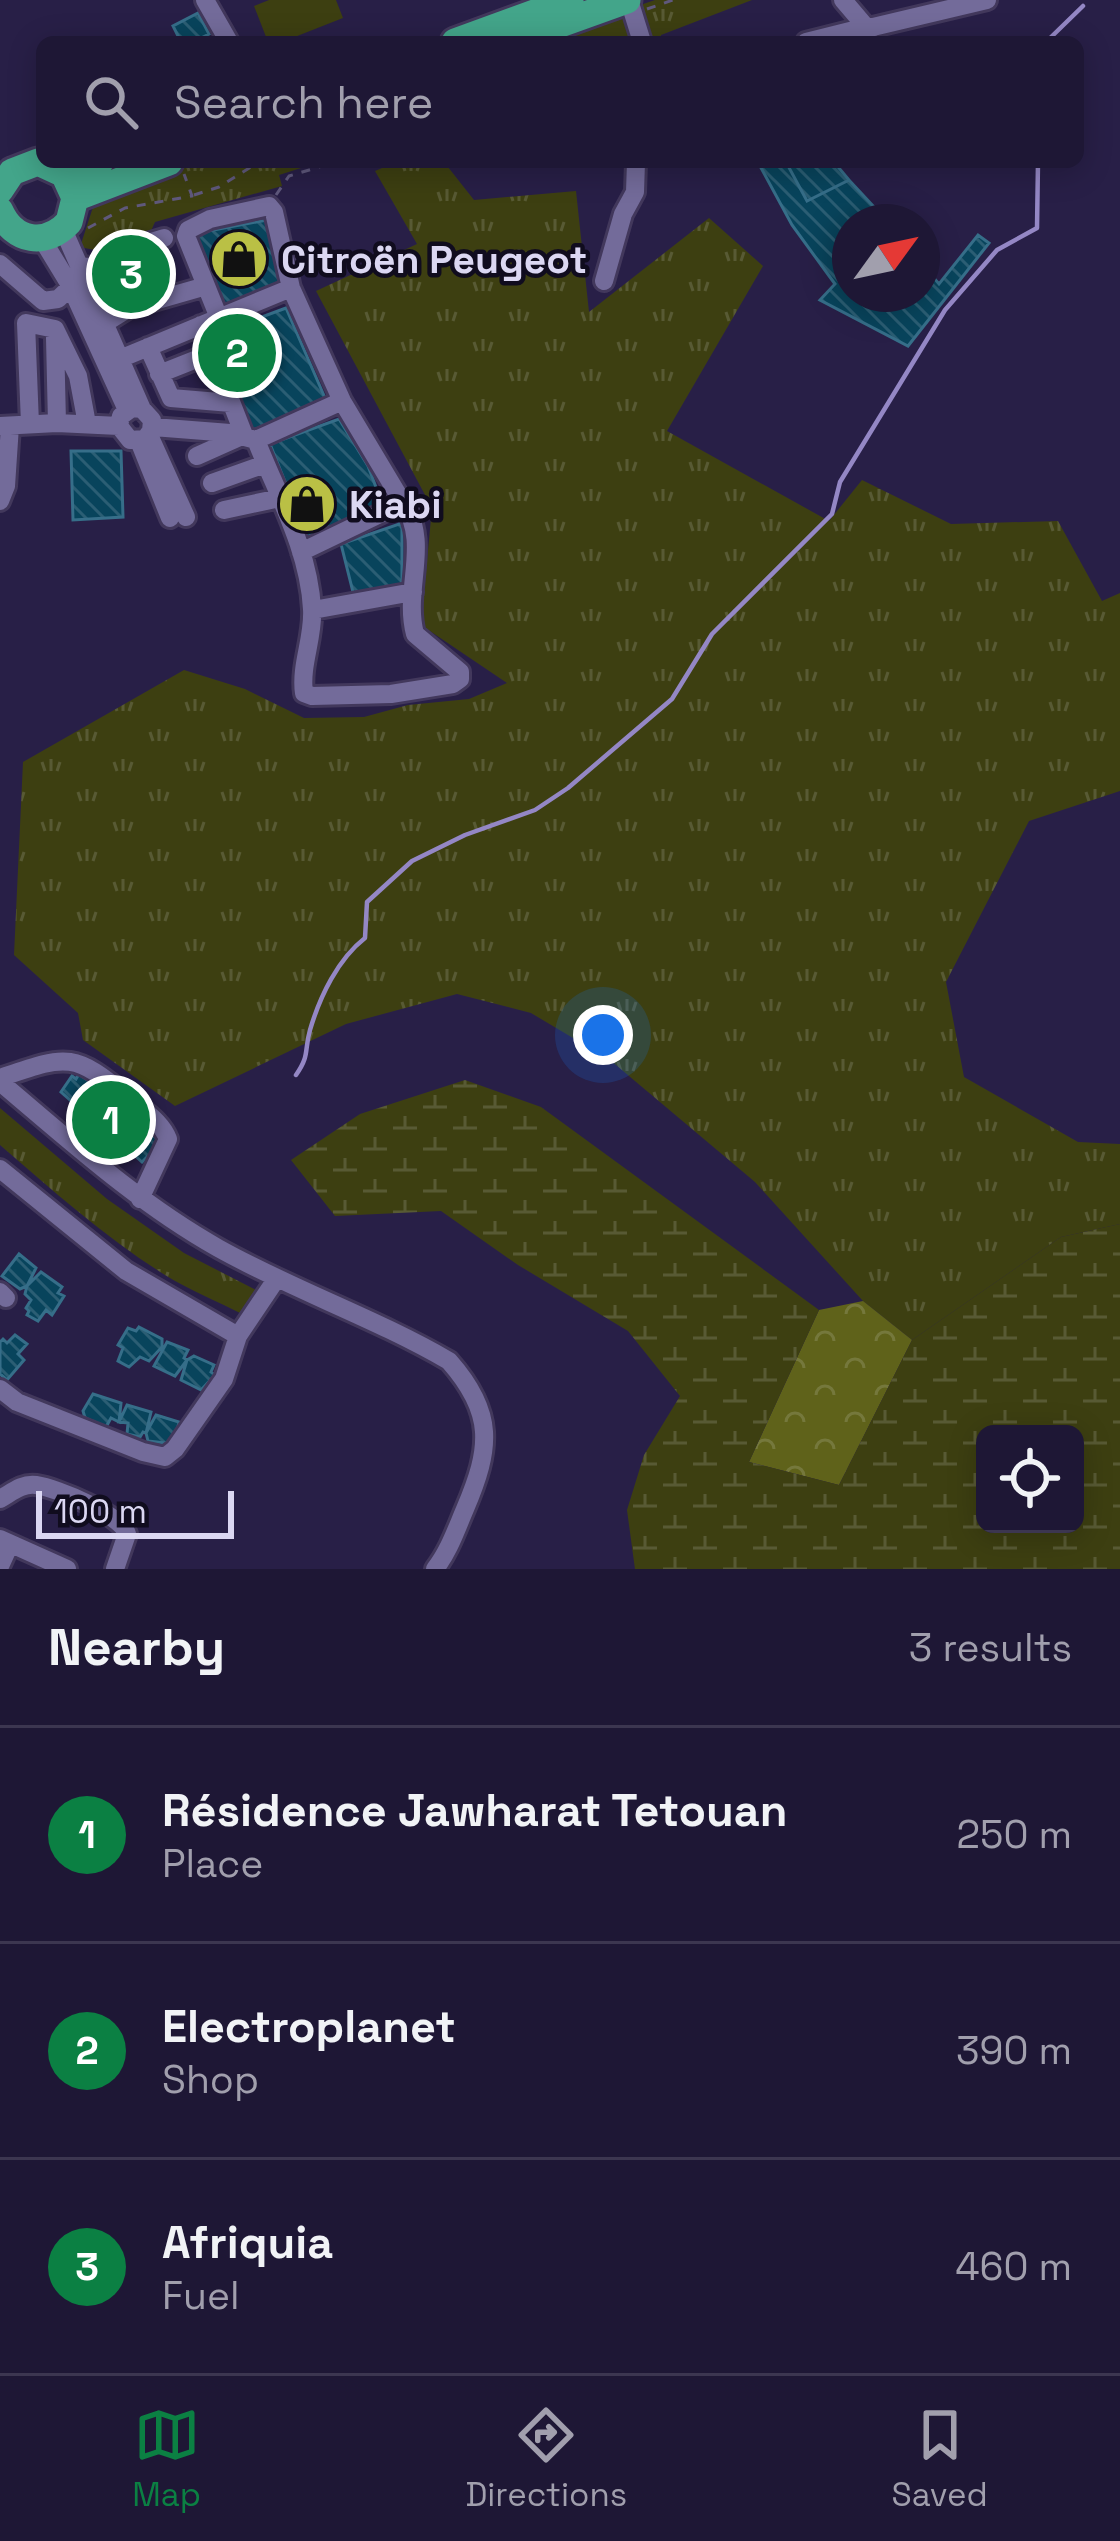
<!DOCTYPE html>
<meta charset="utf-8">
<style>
:root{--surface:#1e1735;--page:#26203d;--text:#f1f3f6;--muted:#a19fad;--line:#3c3650;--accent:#0b8043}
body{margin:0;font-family:"Space Grotesk",sans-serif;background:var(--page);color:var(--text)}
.controls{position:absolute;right:36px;bottom:36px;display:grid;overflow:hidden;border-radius:18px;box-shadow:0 6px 30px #0003}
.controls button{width:108px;height:108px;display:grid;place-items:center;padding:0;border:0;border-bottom:3px solid var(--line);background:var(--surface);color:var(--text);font:60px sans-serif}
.compass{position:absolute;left:832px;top:204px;width:108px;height:108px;border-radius:50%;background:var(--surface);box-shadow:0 6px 30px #0003;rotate:57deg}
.scale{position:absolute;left:36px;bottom:30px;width:198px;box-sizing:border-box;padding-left:12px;border:6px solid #dbd7f2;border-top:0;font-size:33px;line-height:42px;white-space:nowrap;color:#dbd7f2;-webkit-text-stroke:9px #100c1e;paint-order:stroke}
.you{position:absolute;left:603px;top:1035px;width:42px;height:42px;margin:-30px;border:9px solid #fff;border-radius:50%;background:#1a73e8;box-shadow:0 0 0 18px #1a73e833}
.badge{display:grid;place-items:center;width:78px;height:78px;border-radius:50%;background:var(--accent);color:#fff;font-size:39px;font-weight:700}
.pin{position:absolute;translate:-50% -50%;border:6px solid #fff;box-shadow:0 3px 12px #0006}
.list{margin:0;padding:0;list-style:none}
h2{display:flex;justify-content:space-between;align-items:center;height:156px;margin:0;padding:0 48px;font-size:51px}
h2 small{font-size:39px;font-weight:400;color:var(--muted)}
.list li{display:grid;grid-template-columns:78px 1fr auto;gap:36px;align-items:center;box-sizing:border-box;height:216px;padding:0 48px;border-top:3px solid var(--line)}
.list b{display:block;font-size:45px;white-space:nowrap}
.list p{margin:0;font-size:39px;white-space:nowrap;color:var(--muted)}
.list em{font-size:39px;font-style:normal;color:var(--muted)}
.icon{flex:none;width:66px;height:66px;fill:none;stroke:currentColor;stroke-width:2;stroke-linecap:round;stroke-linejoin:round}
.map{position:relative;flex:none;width:1120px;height:1569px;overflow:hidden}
.search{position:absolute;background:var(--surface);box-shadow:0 6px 30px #0003;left:36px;right:36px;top:36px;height:132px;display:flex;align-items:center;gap:30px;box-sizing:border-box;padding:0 42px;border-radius:18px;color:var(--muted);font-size:45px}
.sheet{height:804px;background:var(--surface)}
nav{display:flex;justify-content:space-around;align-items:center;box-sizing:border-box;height:168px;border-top:3px solid var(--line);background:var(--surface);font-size:33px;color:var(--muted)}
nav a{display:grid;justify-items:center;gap:6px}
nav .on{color:var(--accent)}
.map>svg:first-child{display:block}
.grass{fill:url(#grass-tufts)}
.forest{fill:url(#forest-crowns)}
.wetland{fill:url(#wetland-marsh);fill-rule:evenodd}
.pitch{fill:#3d3f11}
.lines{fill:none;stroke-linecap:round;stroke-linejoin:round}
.stream{stroke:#9487c5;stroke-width:4.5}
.building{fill:url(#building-back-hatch);stroke:#366e89;stroke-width:3}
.minor-casing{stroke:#42385c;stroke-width:24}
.highway-casing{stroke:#42385c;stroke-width:33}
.path{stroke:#5f587c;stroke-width:3;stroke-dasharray:9 9;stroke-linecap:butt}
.minor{stroke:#736b9a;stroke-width:18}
.highway{stroke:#43a58a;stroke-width:27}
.labels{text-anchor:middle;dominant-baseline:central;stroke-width:9;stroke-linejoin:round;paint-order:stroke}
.poi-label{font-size:39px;font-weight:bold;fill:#dbd7f2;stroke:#100c1e;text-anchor:start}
</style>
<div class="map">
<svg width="1120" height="1569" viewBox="0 0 1120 1569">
<defs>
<pattern id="grass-tufts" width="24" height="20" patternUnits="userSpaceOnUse" patternTransform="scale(3)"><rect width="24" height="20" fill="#3d3f11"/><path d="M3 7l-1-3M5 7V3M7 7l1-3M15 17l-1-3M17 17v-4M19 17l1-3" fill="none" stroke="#585a34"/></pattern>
<pattern id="forest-crowns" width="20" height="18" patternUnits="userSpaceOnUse" patternTransform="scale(3)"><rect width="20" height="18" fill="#5f621a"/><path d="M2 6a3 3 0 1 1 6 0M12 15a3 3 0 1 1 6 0" fill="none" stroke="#75783c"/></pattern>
<pattern id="wetland-marsh" width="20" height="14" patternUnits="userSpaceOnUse" patternTransform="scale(3)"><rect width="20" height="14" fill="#3d3f11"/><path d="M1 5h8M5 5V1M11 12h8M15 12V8" fill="none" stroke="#585a34"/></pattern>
<pattern id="building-back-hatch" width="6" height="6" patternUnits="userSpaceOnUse" patternTransform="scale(3)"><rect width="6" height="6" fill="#08445c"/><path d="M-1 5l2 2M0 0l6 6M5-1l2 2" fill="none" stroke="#2b5e74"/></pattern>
</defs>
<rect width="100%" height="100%" fill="#281f47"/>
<!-- grass -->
<path class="grass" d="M655 0H752L661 35V42H532Z
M195 162H320L279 175 282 186 155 222 150 233 115 237 104 252 80 247 95 201Z
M396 162H444L474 200 576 191 589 312 709 218 763 266 667 431 829 521 862 480 951 524 1058 521 1102 601 1120 593V791L1029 821 946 982 964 1077 1078 1142 1120 1144V1224L1061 1237 912 1340 863 1301 755 1182 610 1060 531 1013 457 994 346 1024 175 1106 83 1040 78 1013 14 955 23 762 184 670 245 689 304 718 364 717 408 705 469 699 507 683 421 625 432 508 316 291 417 244 375 171Z
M0 1108 107 1199 184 1253 256 1290 242 1314C217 1301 189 1290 165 1275 106 1238 53 1191 0 1145Z"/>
<!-- forest -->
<path class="forest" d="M863 1301 912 1340 839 1485 749 1462 819 1310Z"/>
<!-- wetland -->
<path class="wetland" d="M465 1080 541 1107 819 1310 749 1462 839 1485 912 1340 1061 1237 1120 1224V1569H635L627 1510 644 1455 680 1396 628 1331 518 1265 441 1211 335 1216 291 1160 360 1114ZM985 1434H1075V1524H985Z"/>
<!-- pitch -->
<path class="pitch" d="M269 0H336L343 18 282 42H268L254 6Z"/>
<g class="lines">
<!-- stream -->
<path class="stream" d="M1046 42 1083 6
M296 1075C310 1055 304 1051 310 1030 320 996 338 959 365 938L367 902 412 861 465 835 535 810 568 788 672 699 712 634 832 514 840 482 945 310 997 250 1037 228 1038 162"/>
</g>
<!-- building -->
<path class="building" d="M198 13 209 34 193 42H181L173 26Z
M766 162H786L807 201 849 180 888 222H850V294H922V264L939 284 978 235 989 243 908 346 820 300 835 284 792 225 760 166Z
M786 162H834L849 180 807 201Z
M267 220 281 284 224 310 192 234Z
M286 308 325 398 253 432 211 336Z
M339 419 368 466 383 506 307 537 270 444Z
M71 451H121L123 517 73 520Z
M402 523V585L355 600 341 544Z
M79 1074 104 1092 87 1115 61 1092 72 1076 76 1079Z
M109 1097 132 1117 116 1140 91 1119 96 1113 92 1109Z
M136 1121 160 1141 150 1159 147 1157 142 1162 121 1143 126 1138 122 1134Z
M19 1254 36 1268 27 1286 20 1289 2 1276Z
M41 1272 62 1287 58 1293 64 1296 52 1315 46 1310 38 1321 27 1315 29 1311 26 1308 31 1300 25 1294 27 1286Z
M139 1327 162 1339V1347L149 1361 140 1357 129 1367 118 1361 123 1348 118 1345 128 1328 136 1331Z
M15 1335 27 1344 18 1354 24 1360 7 1380 0 1374V1342L3 1339 7 1343Z
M167 1342 188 1350 184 1358 187 1360 175 1376 154 1366Z
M194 1356 214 1365 211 1372 215 1375 201 1390 181 1380 187 1360Z
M93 1394 121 1403 119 1422 111 1418 106 1427 85 1418 83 1411Z
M127 1405 151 1412 146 1433 143 1432 140 1437 127 1434 128 1423 119 1422Z
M156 1415 179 1422 174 1444 148 1441 146 1433Z"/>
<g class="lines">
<defs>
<path id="minor" d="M205 0 229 42
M629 0 642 42
M843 0 866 27H873L987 0
M806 42 866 27 869 42
M63 229 142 409 152 420 151 431 145 439 130 440 119 426 121 416 132 408 142 409
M42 239 70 285 127 410
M0 264 43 301 58 299 76 282
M106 266 141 245 164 238
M81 267 106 266 129 273 134 291 129 308
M604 281 623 214 635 192 636 162
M219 318 186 236 188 230 210 219 269 206 274 212 291 288 342 401 403 503
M100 326 129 308 206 286
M55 338 57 423
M148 347 171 398 231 403
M122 358 291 288
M159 374 212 353
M30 424 26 323 55 329 78 376 87 424
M0 426 57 423 119 426
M153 427 230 433 256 440 342 401
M149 435 186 517
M256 440C277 494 309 549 312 609 314 637 300 665 304 693L312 696 391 694 453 684 460 679V672L415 634C403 589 431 543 403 503L301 552
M139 441 170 518
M197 456 244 435 201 325
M212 483 265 464
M0 501 6 486 10 426
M224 510 280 498
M313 610 413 592
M0 1078C67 1055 73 1051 129 1098 143 1111 161 1121 168 1139L140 1199
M0 1082C70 1141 138 1203 218 1248 293 1290 375 1318 449 1361 495 1413 491 1448 465 1509 456 1530 449 1551 435 1569
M0 1169 126 1271 238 1336
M0 1292 6 1298
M0 1389 17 1402 143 1452 165 1457 175 1449 224 1379 238 1336 277 1278
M0 1499C11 1493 22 1483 36 1485 57 1488 122 1515 127 1534L115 1569
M0 1539 67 1569
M0 1566 10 1544"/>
<path id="highway" d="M455 42 570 0
M510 42 627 0
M64 174 100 162
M0 190 12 172 38 162 64 174 75 198 69 222C46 247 14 242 0 211
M75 198 169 162"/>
</defs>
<!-- minor casing -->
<use href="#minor" class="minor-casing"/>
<!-- highway casing -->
<use href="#highway" class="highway-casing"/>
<!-- path -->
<path class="path" d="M647 9 673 0
M188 167 203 162
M194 195 219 187 259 162
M276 195 289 176 336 162
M88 228 125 208 192 196 184 174"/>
<!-- minor -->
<use href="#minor" class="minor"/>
<!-- highway -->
<use href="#highway" class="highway"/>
</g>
<!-- icons -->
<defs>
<symbol id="shop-disc" viewBox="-11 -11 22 22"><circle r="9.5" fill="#bac045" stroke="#100c1e"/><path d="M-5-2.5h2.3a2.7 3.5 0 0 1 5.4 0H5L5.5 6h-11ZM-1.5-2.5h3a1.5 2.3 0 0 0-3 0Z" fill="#111"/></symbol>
</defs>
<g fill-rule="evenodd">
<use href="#shop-disc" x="206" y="226" width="66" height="66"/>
<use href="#shop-disc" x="274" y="471" width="66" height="66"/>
</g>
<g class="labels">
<!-- poi labels -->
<g class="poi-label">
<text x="281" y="259">Citroën Peugeot</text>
<text x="349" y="504">Kiabi</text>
</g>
</g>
</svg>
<div class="controls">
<button><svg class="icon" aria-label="locate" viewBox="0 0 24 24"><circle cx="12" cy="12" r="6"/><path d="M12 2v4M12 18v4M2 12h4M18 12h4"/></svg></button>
</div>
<svg class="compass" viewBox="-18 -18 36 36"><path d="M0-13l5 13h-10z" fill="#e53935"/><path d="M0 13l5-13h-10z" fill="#a19fad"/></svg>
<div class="scale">100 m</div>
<div class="you"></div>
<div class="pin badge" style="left:111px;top:1120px">1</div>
<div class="pin badge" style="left:237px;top:353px">2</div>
<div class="pin badge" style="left:131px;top:274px">3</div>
<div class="search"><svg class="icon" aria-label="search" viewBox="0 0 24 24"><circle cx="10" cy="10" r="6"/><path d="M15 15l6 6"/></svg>Search here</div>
</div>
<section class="sheet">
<h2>Nearby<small>3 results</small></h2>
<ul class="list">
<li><span class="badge">1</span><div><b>Résidence Jawharat Tetouan</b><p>Place</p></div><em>250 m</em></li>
<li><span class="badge">2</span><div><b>Electroplanet</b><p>Shop</p></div><em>390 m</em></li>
<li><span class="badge">3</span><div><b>Afriquia</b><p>Fuel</p></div><em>460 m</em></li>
</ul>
</section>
<nav>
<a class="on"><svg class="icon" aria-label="map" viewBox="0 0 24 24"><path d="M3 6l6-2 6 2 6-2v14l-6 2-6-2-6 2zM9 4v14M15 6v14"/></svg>Map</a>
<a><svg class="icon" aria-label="directions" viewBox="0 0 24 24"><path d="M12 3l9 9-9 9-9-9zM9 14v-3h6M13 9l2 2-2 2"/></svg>Directions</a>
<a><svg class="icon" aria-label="saved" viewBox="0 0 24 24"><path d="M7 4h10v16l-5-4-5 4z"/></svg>Saved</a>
</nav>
